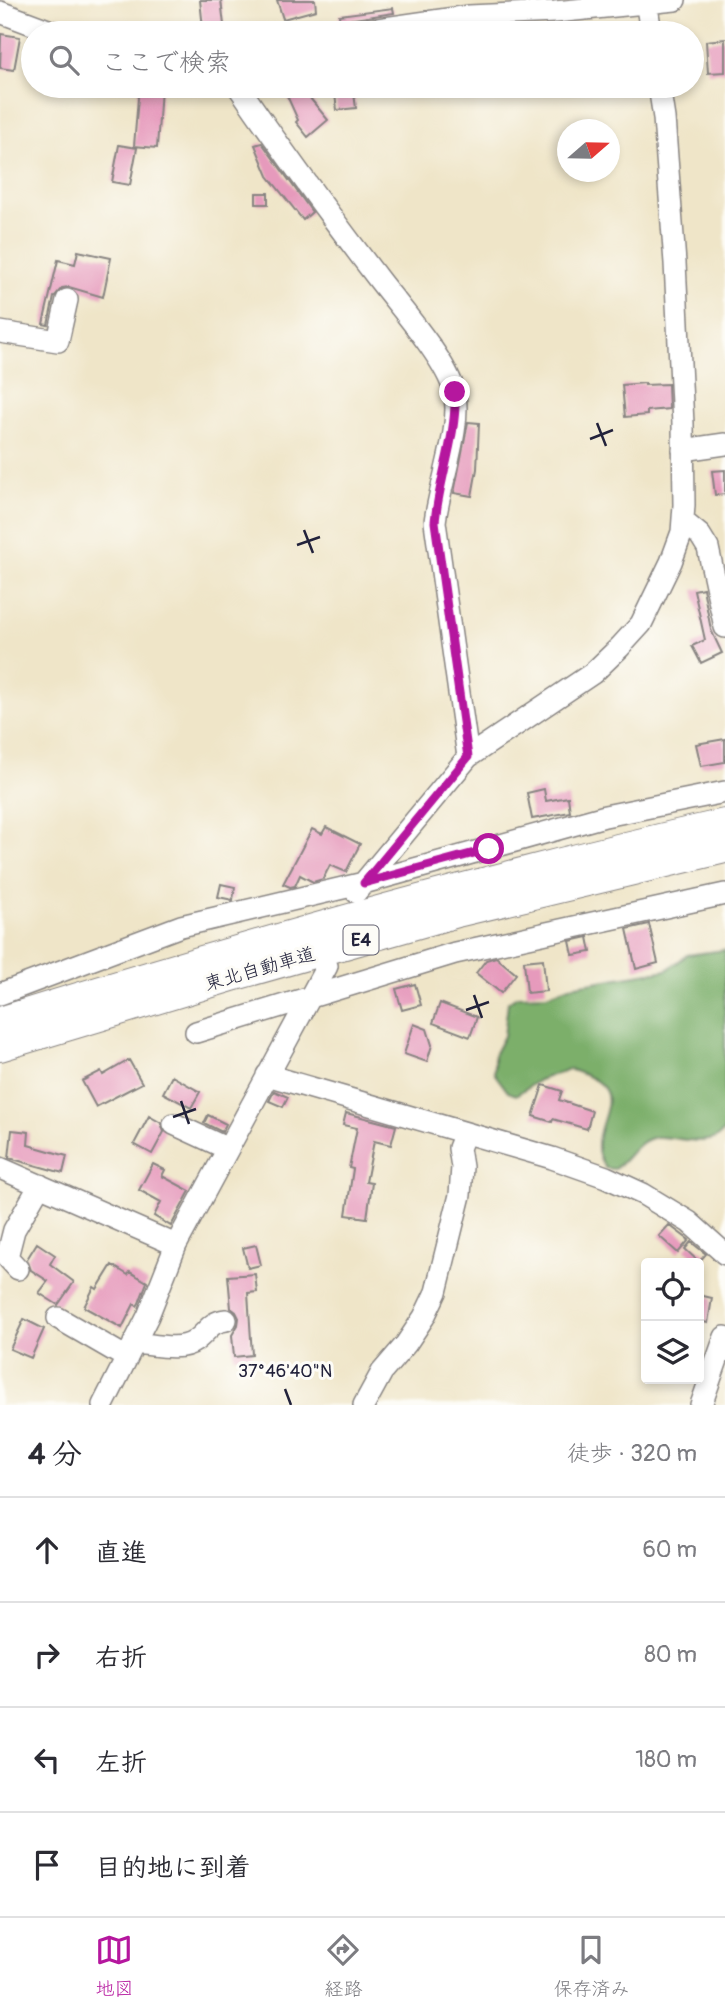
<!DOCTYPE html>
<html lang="ja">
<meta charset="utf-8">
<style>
:root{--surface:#fff;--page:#f2f2f3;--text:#2b2b33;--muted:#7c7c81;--line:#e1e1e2;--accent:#b5179e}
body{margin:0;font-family:Pangolin,"Klee One",sans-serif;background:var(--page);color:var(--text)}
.controls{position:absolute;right:21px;bottom:21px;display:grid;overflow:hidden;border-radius:7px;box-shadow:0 4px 10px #0003}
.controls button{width:63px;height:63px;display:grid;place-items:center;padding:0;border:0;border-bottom:2px solid var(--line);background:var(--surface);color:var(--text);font:35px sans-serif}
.compass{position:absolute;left:557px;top:119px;width:63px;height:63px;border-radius:50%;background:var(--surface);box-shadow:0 4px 10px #0003;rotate:70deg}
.stop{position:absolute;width:21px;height:21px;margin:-16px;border:5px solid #b5179e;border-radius:50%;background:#fff}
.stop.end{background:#b5179e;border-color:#fff;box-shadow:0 2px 7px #0008}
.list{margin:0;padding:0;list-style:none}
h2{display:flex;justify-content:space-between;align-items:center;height:91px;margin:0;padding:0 28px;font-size:30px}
h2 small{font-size:23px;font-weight:400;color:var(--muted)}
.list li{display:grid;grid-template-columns:46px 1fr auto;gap:21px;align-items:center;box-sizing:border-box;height:105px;padding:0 28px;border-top:2px solid var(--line)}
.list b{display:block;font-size:26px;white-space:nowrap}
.list em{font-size:23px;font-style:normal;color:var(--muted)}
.icon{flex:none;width:38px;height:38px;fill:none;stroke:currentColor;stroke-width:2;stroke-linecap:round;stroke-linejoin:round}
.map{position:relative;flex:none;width:725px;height:1405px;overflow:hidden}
.search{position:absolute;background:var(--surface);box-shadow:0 4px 10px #0003;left:21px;right:21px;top:21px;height:77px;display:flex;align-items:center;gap:18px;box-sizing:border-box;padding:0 24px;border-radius:38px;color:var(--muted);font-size:26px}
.sheet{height:511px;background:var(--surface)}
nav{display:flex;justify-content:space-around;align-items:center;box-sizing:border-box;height:98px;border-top:2px solid var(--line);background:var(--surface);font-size:19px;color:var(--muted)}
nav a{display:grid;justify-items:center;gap:4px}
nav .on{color:var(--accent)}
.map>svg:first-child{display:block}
.forest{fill:#7caf6b;stroke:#4f6853;stroke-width:2}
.building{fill:#e69abc}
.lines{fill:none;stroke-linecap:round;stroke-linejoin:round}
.minor-casing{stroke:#888482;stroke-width:24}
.highway-casing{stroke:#888482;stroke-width:32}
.minor{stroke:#fff;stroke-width:21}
.highway{stroke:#fff;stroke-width:30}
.route{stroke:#b5179e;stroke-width:9}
.ticks{fill:none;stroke:#22223b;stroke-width:2.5}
.labels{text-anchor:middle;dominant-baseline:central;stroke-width:6;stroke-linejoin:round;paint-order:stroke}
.shield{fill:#fdfcf7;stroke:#646373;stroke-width:2}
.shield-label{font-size:18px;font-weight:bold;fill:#22223b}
.street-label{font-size:19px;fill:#22223b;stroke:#fdfcf7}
.ticks-label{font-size:18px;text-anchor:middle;fill:#22223b;stroke:#fdfcf7;stroke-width:6;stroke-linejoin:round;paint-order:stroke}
</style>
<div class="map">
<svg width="725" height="1405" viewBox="0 0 725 1405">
<rect width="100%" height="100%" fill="#fdfcf7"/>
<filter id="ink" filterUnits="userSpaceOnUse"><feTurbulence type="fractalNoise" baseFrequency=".0143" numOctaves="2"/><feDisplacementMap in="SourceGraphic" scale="14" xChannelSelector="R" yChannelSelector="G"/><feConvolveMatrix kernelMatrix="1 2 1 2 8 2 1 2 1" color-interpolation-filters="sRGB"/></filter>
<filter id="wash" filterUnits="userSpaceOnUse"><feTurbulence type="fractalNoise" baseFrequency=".00686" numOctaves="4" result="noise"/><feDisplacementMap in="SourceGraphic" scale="28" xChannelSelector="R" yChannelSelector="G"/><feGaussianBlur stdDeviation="1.57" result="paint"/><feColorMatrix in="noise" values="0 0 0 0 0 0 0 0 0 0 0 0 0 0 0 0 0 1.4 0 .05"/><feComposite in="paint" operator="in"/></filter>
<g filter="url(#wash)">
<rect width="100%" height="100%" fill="#efe5c8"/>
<!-- forest -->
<path class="forest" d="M725 950V1128C716 1151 676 1136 658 1137 636 1138 630 1159 614 1169L605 1168C582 1135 624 1105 600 1084 592 1076 579 1073 569 1069L539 1080 516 1095 508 1092 494 1073V1055L504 1036 508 1002 517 996 547 995 570 986 667 970 687 955Z"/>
<g id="blocks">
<!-- building -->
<path class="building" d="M200 0H221L224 25 203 28Z
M277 0H315L316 10 283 19Z
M393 8 394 13 348 20 340 25 339 15Z
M1 34 20 37 14 70 0 68Z
M725 39V72L708 73 706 41Z
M139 86 161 88 157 148 134 146Z
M290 86H300L328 120 308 137 296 122 298 120 284 89Z
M334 86H353L356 108 337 110Z
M262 143 312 212 303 220 268 176 255 145Z
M119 145 137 148 130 185 112 182Z
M256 193H268V204H256Z
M78 251 111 258 103 297 69 287 62 288 54 297 48 325 43 324 58 260 75 264Z
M645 383V385L668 384 669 409 647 411V415L625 417 622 385Z
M468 422 479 423 477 469 472 496 454 493Z
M725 470V494L715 495 712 471Z
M703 588 711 630 722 653 701 663 692 646 705 640 694 590Z
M725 739V762L701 766 696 744Z
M544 789 546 801 568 797 570 812 532 819 527 793Z
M326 827 360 844 346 872 330 865 323 879 313 882 300 875 295 886 290 887 283 884 312 829 322 834Z
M221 884 235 887 233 900 218 897Z
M649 924 658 963 636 969 627 929Z
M588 937 591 952 573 955 570 941Z
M496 957 516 974 501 993 476 973 486 960Z
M543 959 546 991 527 993 524 961Z
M415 984 421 1005 402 1010 396 989Z
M440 1003 477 1017 470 1037 433 1023Z
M414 1024 427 1029 432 1045 427 1062 404 1054Z
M129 1060 142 1083 96 1107 82 1081 101 1071 103 1075Z
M172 1076 200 1092 191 1108 163 1093Z
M543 1085 562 1091 559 1100 592 1111 587 1129 553 1119 552 1122 533 1116Z
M274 1091 288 1097 283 1107 269 1101Z
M346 1113 396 1126 391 1145 374 1141 366 1182 372 1183 367 1218 346 1215 353 1169 349 1168 357 1128 343 1125Z
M208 1115 226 1124 222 1132 204 1123Z
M149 1116 161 1123 164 1132 152 1154 134 1144Z
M12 1130 29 1132 28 1145 67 1156 63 1173 9 1158Z
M153 1164 165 1170 162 1176 190 1191 171 1226 154 1216 161 1202 139 1190Z
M669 1225 689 1240 678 1253 659 1236Z
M691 1242 706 1254 699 1262 685 1249Z
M37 1243 55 1255 50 1264 74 1282 58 1305 39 1293 48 1281 31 1270 27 1259Z
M256 1245 261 1265 248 1268 243 1248Z
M112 1265 128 1275 130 1272 147 1282 139 1303 137 1306 134 1304 122 1328 84 1307 94 1287 97 1289Z
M255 1274 257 1292 248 1293 252 1355 234 1357 232 1335 238 1325 239 1318 236 1312 231 1308 228 1276Z
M699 1295 712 1298 708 1323 699 1321Z
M24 1319 44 1329 31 1358 10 1349Z"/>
</g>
</g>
<g filter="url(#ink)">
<use href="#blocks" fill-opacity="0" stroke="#888482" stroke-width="2"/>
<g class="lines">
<defs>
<path id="minor" d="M646 0 651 33
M0 12 56 33
M350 33 469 16 555 12 675 0
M238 86C283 152 331 217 379 280 399 306 447 361 454 391 463 425 439 485 435 522L468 757
M0 332 58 341 67 300
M683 450 725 444
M683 521 700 535 708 548 725 627
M356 892 468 757 593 673 620 647 641 624 671 562 682 532 684 505 683 424 675 263 664 118 659 86
M0 994 181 926 364 883 605 816 725 792
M196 1032 455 953 725 894
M267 1075 552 1158 606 1177 643 1194 689 1222 725 1254
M174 1124 228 1149
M0 1168 176 1245
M18 1269 7 1257 14 1230 40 1185
M58 1318 127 1358
M134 1343C152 1344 180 1352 195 1341 208 1332 209 1322 226 1320
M103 1405 148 1316 176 1245 327 966
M364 1405 382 1372 406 1344 424 1317 436 1292 460 1195 462 1167 459 1148 465 1133
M701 1405 725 1337"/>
<path id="highway" d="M0 1022C239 948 480 879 725 824
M0 1046 232 976 457 912 725 848"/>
</defs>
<!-- minor casing -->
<use href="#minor" class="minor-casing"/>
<!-- highway casing -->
<use href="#highway" class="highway-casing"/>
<!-- minor -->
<use href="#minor" class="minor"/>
<!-- highway -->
<use href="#highway" class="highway"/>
</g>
</g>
<g class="lines" filter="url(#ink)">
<!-- route -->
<path class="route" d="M455 392C457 437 439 478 435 522L468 757 364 883 489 849"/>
</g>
<!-- ticks -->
<path class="ticks" d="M597 423 606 446M590 439 613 430M304 530 313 553M297 545 320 537M474 995 482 1018M466 1010 489 1002M181 1101 189 1124M173 1117 196 1109M285 1389 291 1405"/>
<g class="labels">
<!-- shield labels -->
<rect class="shield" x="343.5" y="925.5" width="35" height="29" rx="5"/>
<g class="shield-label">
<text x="361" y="940">E4</text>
</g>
<!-- street labels -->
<g class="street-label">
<text transform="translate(260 969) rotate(-16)">東北自動車道</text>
</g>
</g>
<g class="ticks-label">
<text x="285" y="1377">37°46'40"N</text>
</g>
</svg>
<div class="controls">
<button><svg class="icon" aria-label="locate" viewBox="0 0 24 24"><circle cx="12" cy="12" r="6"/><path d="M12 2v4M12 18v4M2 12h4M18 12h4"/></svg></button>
<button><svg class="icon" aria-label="layers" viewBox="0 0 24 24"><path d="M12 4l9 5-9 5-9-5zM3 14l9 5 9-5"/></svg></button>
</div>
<svg class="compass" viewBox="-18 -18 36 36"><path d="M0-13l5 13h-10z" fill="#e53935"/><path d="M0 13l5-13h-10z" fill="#7c7c81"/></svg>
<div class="stop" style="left:489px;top:849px"></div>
<div class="stop end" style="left:455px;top:392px"></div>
<div class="search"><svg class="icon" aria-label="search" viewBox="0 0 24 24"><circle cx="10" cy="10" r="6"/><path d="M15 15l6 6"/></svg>ここで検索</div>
</div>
<section class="sheet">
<h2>4 分<small>徒歩 · 320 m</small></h2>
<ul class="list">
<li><svg class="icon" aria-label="ahead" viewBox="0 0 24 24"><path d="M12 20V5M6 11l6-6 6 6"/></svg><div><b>直進</b></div><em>60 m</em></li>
<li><svg class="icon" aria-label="right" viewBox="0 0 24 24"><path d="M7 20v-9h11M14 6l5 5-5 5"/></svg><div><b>右折</b></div><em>80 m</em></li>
<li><svg class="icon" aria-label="left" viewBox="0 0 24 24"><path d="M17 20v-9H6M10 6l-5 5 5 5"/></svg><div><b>左折</b></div><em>180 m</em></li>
<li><svg class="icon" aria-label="arrive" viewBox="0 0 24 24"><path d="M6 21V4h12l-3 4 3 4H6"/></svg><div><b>目的地に到着</b></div></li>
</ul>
</section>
<nav>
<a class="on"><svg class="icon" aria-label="map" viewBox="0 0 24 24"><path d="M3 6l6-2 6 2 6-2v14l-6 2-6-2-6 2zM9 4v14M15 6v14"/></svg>地図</a>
<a><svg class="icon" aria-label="directions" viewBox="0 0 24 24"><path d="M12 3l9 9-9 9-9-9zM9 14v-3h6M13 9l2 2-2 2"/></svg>経路</a>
<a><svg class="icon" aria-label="saved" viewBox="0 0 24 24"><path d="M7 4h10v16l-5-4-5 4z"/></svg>保存済み</a>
</nav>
